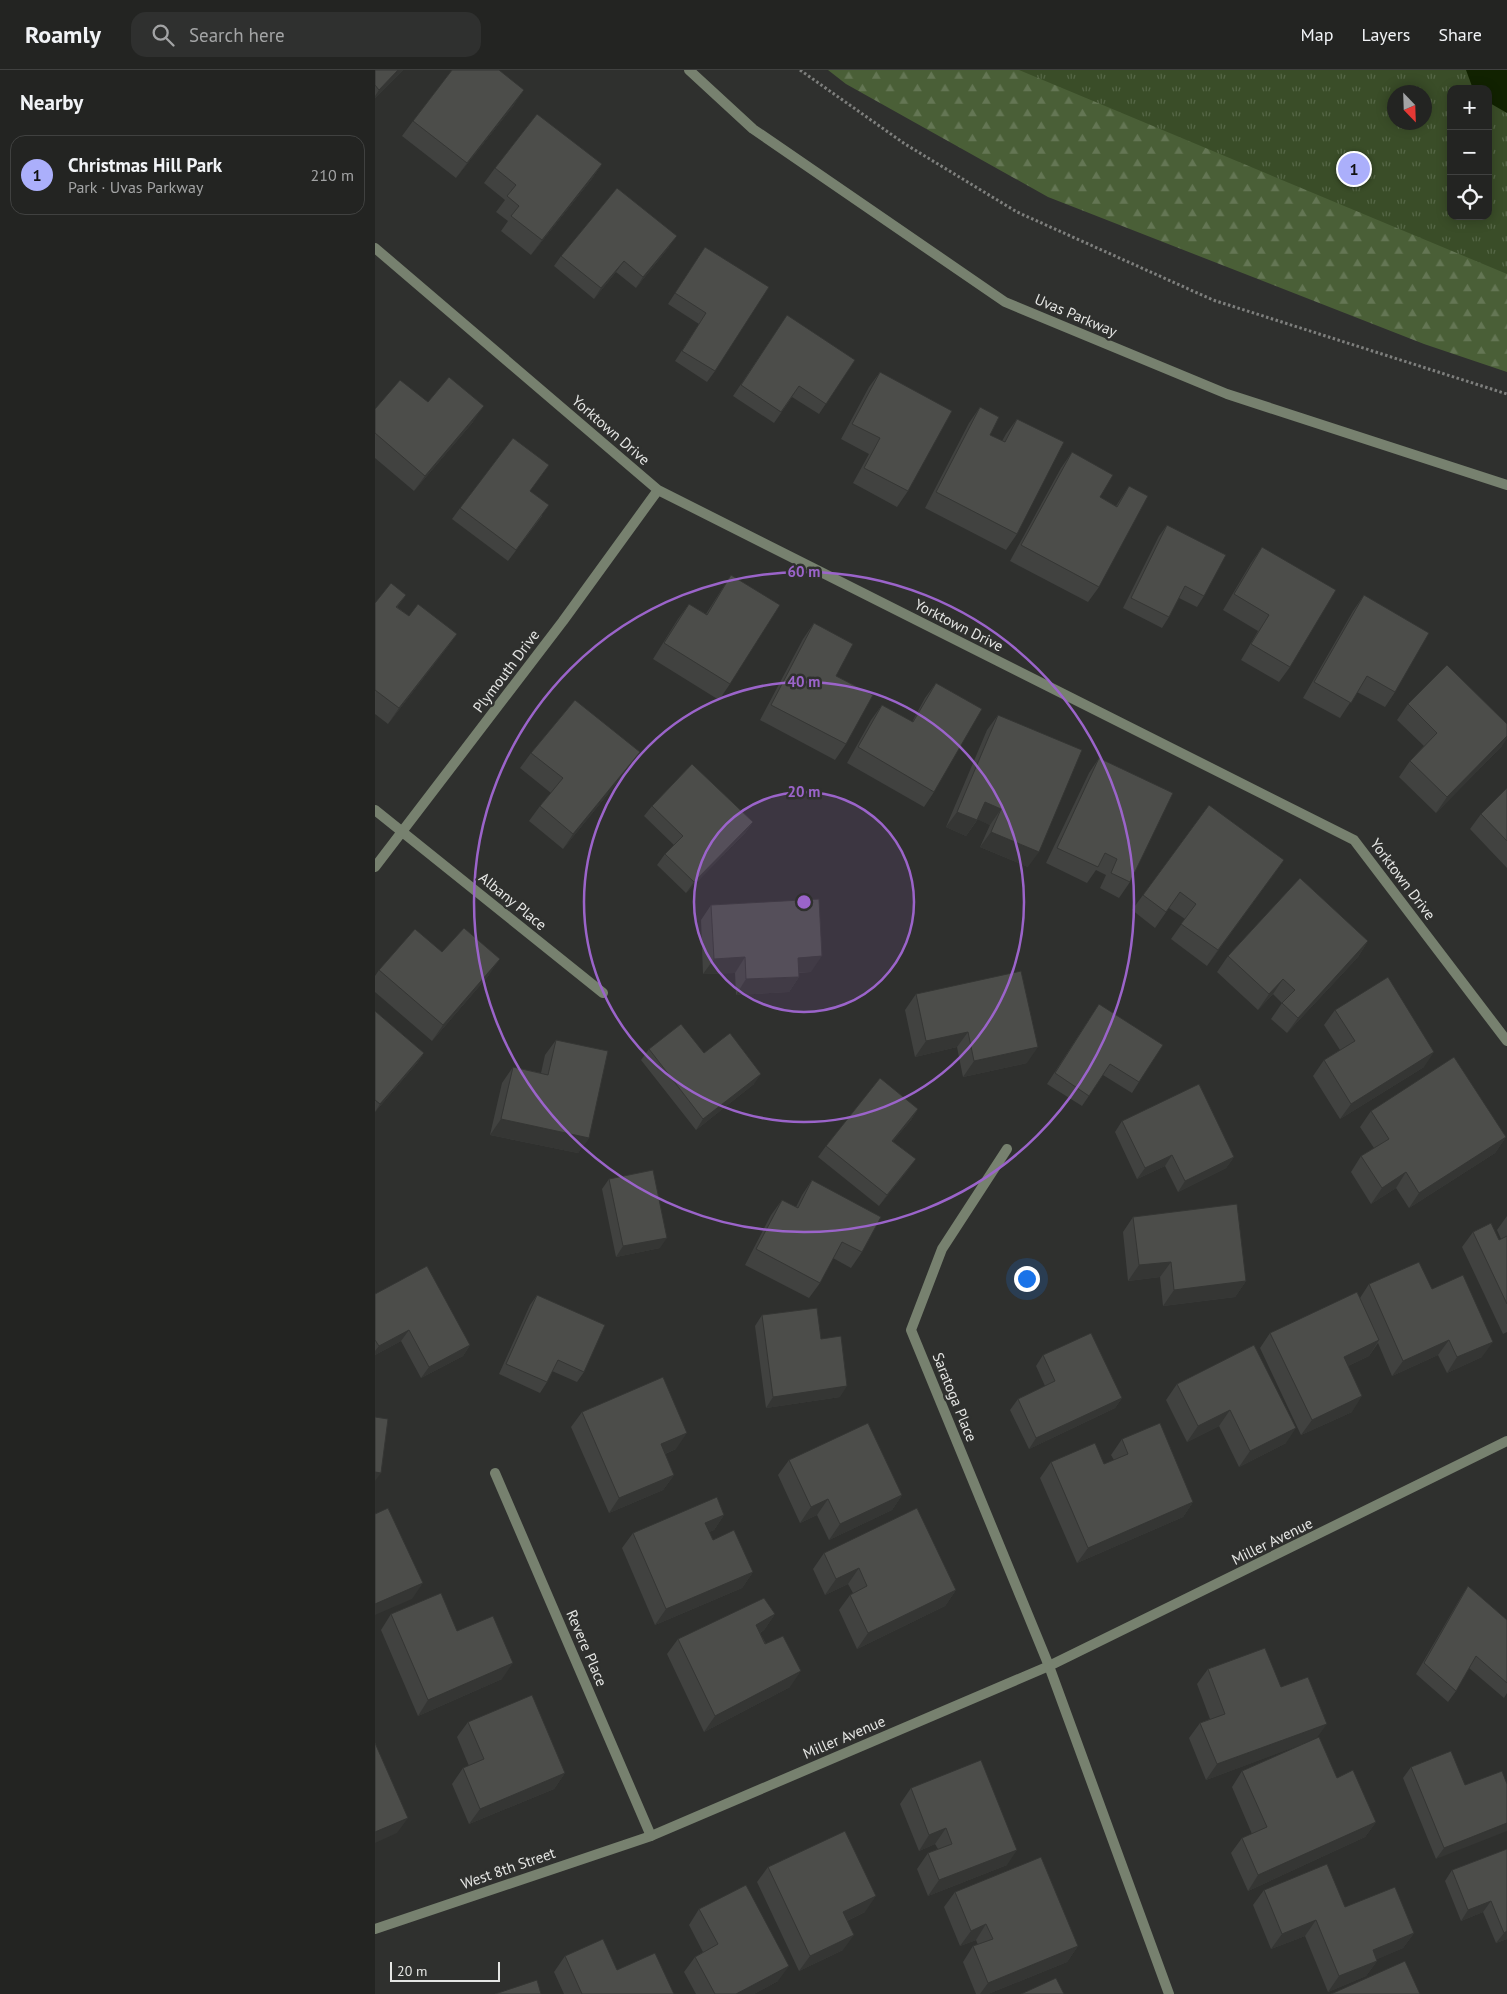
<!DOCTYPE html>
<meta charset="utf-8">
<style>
:root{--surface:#232422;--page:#2f302f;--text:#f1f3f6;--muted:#a3a4a5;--line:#404140;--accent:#abaffb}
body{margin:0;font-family:"PT Sans",sans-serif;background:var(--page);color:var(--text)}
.controls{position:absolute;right:15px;top:15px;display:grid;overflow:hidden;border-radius:10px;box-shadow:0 2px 12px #0003}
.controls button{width:45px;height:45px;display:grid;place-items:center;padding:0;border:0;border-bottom:1px solid var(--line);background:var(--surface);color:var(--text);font:25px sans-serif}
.compass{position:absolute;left:1012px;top:15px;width:45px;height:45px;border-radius:50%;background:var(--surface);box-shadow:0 2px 12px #0003;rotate:157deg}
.scale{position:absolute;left:15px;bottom:12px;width:110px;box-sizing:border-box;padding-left:5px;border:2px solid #e5e6e4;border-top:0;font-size:14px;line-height:18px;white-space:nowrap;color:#e5e6e4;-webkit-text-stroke:4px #2f302e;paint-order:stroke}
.you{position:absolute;left:651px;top:1208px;width:18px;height:18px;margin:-12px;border:4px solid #fff;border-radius:50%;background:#1a73e8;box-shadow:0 0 0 8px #1a73e833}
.badge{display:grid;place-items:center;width:32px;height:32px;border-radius:50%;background:var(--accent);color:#111;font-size:16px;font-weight:700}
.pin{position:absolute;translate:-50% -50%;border:2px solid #fff;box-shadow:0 1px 5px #0006}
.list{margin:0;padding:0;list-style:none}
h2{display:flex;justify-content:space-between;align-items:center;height:65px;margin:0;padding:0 20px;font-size:21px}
h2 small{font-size:16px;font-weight:400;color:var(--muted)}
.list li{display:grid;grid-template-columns:32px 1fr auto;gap:15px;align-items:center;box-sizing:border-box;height:80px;margin:0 10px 10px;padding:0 10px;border:1px solid var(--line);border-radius:15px}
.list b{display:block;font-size:19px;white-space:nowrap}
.list p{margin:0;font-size:16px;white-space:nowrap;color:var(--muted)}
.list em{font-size:16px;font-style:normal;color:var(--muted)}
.icon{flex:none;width:28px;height:28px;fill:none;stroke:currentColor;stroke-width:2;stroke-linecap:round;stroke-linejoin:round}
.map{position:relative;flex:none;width:1132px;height:1924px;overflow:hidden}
header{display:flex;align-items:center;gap:30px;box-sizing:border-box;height:70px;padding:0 25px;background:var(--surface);border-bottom:1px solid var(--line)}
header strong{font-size:24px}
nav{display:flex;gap:28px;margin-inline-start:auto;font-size:18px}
.search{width:350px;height:45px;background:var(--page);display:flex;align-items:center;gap:12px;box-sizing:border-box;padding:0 18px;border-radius:15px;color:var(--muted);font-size:19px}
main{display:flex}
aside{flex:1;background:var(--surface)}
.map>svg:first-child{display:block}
.forest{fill:url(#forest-firs);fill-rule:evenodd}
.park{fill:url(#park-tufts);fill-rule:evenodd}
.water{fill:#120}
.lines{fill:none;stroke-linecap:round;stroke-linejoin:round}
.path{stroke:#7e7f7d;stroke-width:3;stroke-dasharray:2.5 2.5;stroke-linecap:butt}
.minor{stroke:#77816f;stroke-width:10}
.tertiary{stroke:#77816f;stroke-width:10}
.wall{fill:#414240}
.shaded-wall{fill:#353634}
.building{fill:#4c4d4a;stroke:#353634}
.ring{fill:none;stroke:#9b64ca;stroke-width:2.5}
.labels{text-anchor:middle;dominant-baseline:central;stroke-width:5;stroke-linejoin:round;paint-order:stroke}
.street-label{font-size:15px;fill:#e5e6e4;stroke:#2f302e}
.centre{fill:#9b64ca;stroke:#2f302e;stroke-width:2.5}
.ring-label{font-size:15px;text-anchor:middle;font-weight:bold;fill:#9b64ca;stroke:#2f302e;stroke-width:5;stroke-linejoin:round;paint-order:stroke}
</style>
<header>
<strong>Roamly</strong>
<div class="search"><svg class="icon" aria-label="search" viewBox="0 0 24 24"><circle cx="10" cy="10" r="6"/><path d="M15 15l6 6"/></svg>Search here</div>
<nav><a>Map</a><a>Layers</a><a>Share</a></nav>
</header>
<main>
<aside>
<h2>Nearby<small></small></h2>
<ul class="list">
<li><span class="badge">1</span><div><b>Christmas Hill Park</b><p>Park · Uvas Parkway</p></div><em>210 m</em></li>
</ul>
</aside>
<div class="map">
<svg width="1132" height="1924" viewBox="0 0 1132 1924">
<defs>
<pattern id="forest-firs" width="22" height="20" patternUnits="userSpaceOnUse" patternTransform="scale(1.25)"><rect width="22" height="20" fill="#4a5f37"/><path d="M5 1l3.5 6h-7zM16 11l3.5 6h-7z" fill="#647654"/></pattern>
<pattern id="park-tufts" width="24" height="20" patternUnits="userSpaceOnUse" patternTransform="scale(1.25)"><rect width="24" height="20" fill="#3a4d28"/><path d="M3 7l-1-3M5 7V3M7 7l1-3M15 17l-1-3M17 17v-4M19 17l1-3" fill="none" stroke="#566747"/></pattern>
</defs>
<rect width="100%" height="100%" fill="#2f302e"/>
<!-- forest -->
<path class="forest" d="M453 0H1132V302L1049 274 673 127 471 14ZM1076 19H1113V146H1076ZM1019 22H1050V52H1019Z"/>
<!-- park -->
<path class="park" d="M644 0H1132V204ZM1076 19H1113V146H1076ZM1019 22H1050V52H1019Z"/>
<!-- water -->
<path class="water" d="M1091 0H1132V43L1113 32V19H1098Z"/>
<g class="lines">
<!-- path -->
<path class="path" d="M425 0 530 74 642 142 838 230 1132 324"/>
<!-- minor -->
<path class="minor" d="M0 178 283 420 979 770 1132 971
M0 740 228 923
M0 797 188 551 283 420
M632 1079 567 1179 536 1260 674 1596
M120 1403 276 1766"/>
<!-- tertiary -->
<path class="tertiary" d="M314 0 378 59 630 232 852 324 1132 415
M674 1596 794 1924
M0 1859 276 1766 674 1596 1132 1371"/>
</g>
<!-- wall -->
<path class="wall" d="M0 0H28L0 28Z
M139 35 81 108 27 66 38 51Z
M227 94 216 110 156 185 126 161 133 151 121 142 130 130 109 113 120 98Z
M294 177 261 218 241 202 219 229 179 196 186 186Z
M330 177 340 301 332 312 300 291 324 254 293 234Z
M405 256 480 290 444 344 417 327 399 353 358 326Z
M505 302 533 421 522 437 478 413 494 384 466 369 494 317Z
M53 332 98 352 39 421 0 388V339Z
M605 337 615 365 627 371 631 364 642 349V464L631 480 550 438 594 353Z
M697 382 725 427 741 436 754 416 724 517 713 532 635 491 686 398Z
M155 421 167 446 133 491 77 449 85 438Z
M792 455 829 526 822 537 804 528 794 547 787 558 748 538 784 466Z
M887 477 915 597 904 612 866 590 883 561 848 540 876 493Z
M356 505 355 614 344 630 278 589 303 549 314 534 331 544Z
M31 525 22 537 34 546 82 564 71 579 13 654 0 644V533Z
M989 525 1020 622 1010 637 982 622 965 648 928 628 978 541Z
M439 553 461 606 471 674 460 690 385 650 428 569Z
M561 613 559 722 549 737 472 693 496 650 507 635 537 652 550 628Z
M1033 634 1127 676 1061 743 1024 707 1035 691 1049 676 1022 650Z
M623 645 653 797 605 777 615 755 603 749 591 766 571 757 612 660Z
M265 682 254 698 188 779 154 751 165 736 176 723 145 698 156 683Z
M724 688 755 812 744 828 725 818 731 805 721 800 712 813 671 793 714 703Z
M1132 718V798L1095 759 1106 744Z
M277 736 378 752 370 763 311 823 282 795 290 784 299 775 269 746Z
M909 790 832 896 796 869 810 849 794 838 780 858 757 840 768 825Z
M336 835 436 902 424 903V907L414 922 361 925 360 903 328 904 326 850Z
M993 871 983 887 912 963 896 949 907 933 898 924 883 940 842 902 853 886Z
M67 882 114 905 57 971 0 922V906L4 900Z
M541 924 652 993 588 1007 582 977 540 987 530 940Z
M724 934 764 1012 757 1023 728 1005 707 1036 672 1014Z
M960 940 1049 997 965 1049 938 1006 949 990 965 980 949 955Z
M0 941 49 983 42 993 0 1042Z
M181 970 214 1068 203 1083 115 1065 127 1013 138 997 166 1003 170 985Z
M274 979 329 983 379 1014 321 1060 266 990Z
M543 1039 536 1050 518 1071 533 1100 504 1136 443 1087 451 1076Z
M996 1041 1131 1067 1120 1083 1034 1138 1021 1118 996 1134 976 1102 986 1086 999 1078 985 1057Z
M747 1051 859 1087 851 1098 803 1122 790 1096 762 1109 740 1062Z
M234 1109 285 1178 241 1187 227 1119Z
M437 1110 487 1182 476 1198 458 1188 445 1213 434 1228 370 1195 396 1145 407 1130 421 1137 427 1125Z
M1132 1146V1262L1128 1264 1087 1177 1098 1162 1124 1170 1126 1169 1122 1160Z
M758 1147 871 1211 860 1227 788 1236 785 1207 753 1211 748 1162Z
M994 1214 1057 1219 1107 1287 1072 1303 1063 1285 1017 1306 1003 1273 994 1286 973 1296 977 1342 926 1365 885 1278 895 1263 985 1228Z
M0 1224 95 1275 88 1286 46 1308 26 1271 0 1285Z
M162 1225 209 1302 202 1312 177 1301 172 1312 165 1323 124 1304 155 1235Z
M387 1245 446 1269 465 1327 391 1338 380 1256Z
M879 1275 911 1373 864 1397 844 1356 812 1372 791 1330 802 1314Z
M668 1285 747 1328 740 1338 654 1379 635 1340 643 1329 670 1316 661 1296Z
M207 1342 301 1379 290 1384 299 1405 288 1420 234 1443 196 1357Z
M747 1369 818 1432 808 1447 702 1493 665 1408 676 1392 729 1394 739 1390 736 1385Z
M414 1390 527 1425 517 1440 454 1470 442 1445 425 1453 403 1405Z
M349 1445 339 1460 334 1462 338 1470 378 1502 367 1518 280 1555 247 1478 258 1463Z
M449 1483 581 1520 570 1536 482 1579 464 1540 475 1525 478 1523 473 1514 450 1525 438 1499Z
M1093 1516 1132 1550V1623L1129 1628 1094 1598 1081 1621 1073 1632 1041 1604 1086 1527Z
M16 1544 82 1561 127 1609 43 1646 6 1560Z
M400 1544 389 1560 385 1563 415 1617 329 1662 292 1584 303 1569Z
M833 1599 906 1617 942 1668 962 1708 1001 1752 990 1767 873 1821 856 1783 867 1768 877 1764 857 1717 867 1701 930 1673 831 1710 814 1668 825 1653 835 1649 822 1614Z
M93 1652 190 1703 179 1719 94 1754 77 1714 88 1698 94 1696 82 1667Z
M1036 1697 1090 1715 1132 1714 1061 1789 1028 1708Z
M536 1718 632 1795 553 1826 542 1799 553 1783 563 1779 560 1774 544 1781 525 1734Z
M1132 1779V1869L1121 1873 1108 1842 1086 1851 1070 1811 1077 1800Z
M393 1797 490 1842 472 1851 468 1880 424 1901 382 1812Z
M889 1820 970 1837 1039 1863 1028 1878 1002 1889V1891L991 1906 953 1922 930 1866 896 1879 878 1835Z
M580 1822 703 1876 692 1892 613 1924H601L588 1892 598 1876 603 1875 601 1870 585 1876 569 1837Z
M324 1839 403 1911 379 1924H321L309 1902 320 1887 328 1882 314 1855Z
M190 1886 242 1900 299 1924H189L179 1902Z"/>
<!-- shaded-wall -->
<path class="shaded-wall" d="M23 0H28L0 28V26L4 20Z
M149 20 139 35 81 108 92 93Z
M227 94 216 110 156 185 167 170Z
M302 166 294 177 261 218 268 207Z
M249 191 241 202 219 229 226 218Z
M109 336 98 352 39 421 50 406Z
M82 564 71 579 13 654 24 638Z
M1132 666V669L1127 676 1061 743 1072 727Z
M265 682 254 698 188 779 198 764Z
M610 732 626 739 615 755 599 748Z
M582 742 602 750 591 766 571 757Z
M378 752 370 763 311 823 319 812Z
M616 762 664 782 653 797 605 777Z
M909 790 898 806 832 896 843 880Z
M993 871 983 887 912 963 923 948Z
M447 886 436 902 413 903 423 888Z
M370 887 360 903 328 904 339 889Z
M125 889 114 905 57 971 68 955Z
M424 907 414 922 361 925 371 909Z
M908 909 898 924 883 940 894 924Z
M593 962 582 977 540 987 551 971Z
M663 977 652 993 588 1007 599 991Z
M1059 982 1049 997 965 1049 976 1034Z
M49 983 42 993 0 1042 5 1034Z
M386 1004 379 1014 321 1060 328 1049Z
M543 1039 536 1050 510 1081 517 1071Z
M126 1049 214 1068 203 1083 115 1065Z
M1131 1067 1120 1083 1034 1138 1044 1123Z
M797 1085 790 1096 762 1109 770 1098Z
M859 1087 851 1098 803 1122 810 1111Z
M541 1089 533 1100 504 1136 512 1125Z
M1031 1102 1021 1118 996 1134 1007 1118Z
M292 1168 285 1178 241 1187 248 1176Z
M796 1192 785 1207 753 1211 764 1195Z
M871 1211 860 1227 788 1236 799 1220Z
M34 1260 26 1271 0 1285V1281L4 1276Z
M1004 1270 994 1286 958 1303 969 1287Z
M1074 1270 1063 1285 1017 1306 1028 1291Z
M1118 1272 1107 1287 1072 1303 1082 1287Z
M95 1275 88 1286 46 1308 54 1297Z
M472 1316 465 1327 391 1338 398 1327Z
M987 1326 977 1342 926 1365 937 1350Z
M747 1328 740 1338 654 1379 661 1368Z
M855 1340 844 1356 812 1372 823 1356Z
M921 1358 911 1373 864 1397 875 1381Z
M312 1363 301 1379 275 1390 286 1374Z
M0 1402 6 1403 0 1411Z
M299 1405 288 1420 234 1443 244 1428Z
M527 1425 517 1440 454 1470 465 1454Z
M453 1429 442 1445 425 1453 436 1437Z
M818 1432 808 1447 702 1493 713 1478Z
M349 1445 339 1460 320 1468 330 1453Z
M484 1498 473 1514 450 1525 461 1509Z
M378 1502 367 1518 280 1555 291 1539Z
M48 1513 37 1529 0 1545V1534Z
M581 1520 570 1536 482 1579 493 1563Z
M400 1544 389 1560 370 1571 381 1555Z
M138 1593 127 1609 43 1646 53 1630Z
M426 1601 415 1617 329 1662 340 1646Z
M952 1654 941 1669 831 1710 842 1694Z
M190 1703 179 1719 94 1754 105 1739Z
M33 1748 22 1763 0 1773V1762Z
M1001 1752 990 1767 873 1821 883 1805Z
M1132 1753V1761L1061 1789 1069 1778Z
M571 1758 560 1774 544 1781 554 1765Z
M642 1780 632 1795 553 1826 564 1810Z
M501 1826 490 1842 457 1858 468 1842Z
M1116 1831 1108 1842 1086 1851 1093 1840Z
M941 1850 930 1866 896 1879 907 1864Z
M611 1854 601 1870 585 1876 596 1861Z
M1132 1861V1869L1121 1873 1129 1863Z
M1039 1863 1028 1878 987 1896 998 1880Z
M479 1865 468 1880 424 1901 435 1886Z
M703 1876 692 1892 613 1924H605L613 1913Z
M1002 1891 991 1906 953 1922 964 1906Z
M414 1896 403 1911 379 1924H361Z"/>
<!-- building -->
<path class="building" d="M0 0H23L4 20 0 15Z
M77 0H124L149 20 92 93 38 51Z
M162 44 227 94 167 170 136 146 144 136 132 126 141 115 120 98Z
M242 118 302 166 268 207 249 191 226 218 186 186Z
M330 177 394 217 340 301 307 281 331 243 300 223Z
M412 245 480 290 451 334 424 316 406 342 366 315Z
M505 302 577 341 533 421 489 398 505 368 477 354Z
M74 307 109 336 50 406 0 363V339L25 310 53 332Z
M605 337 624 347 615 365 630 372 642 349 689 372 642 464 561 422Z
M138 368 174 395 155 421 174 435 141 480 85 438Z
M697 382 738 405 725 427 742 437 754 416 773 426 724 517 646 475Z
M792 455 851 485 829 526 810 516 794 547 756 528Z
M887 477 961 520 915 597 876 574 894 545 859 524Z
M356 505 405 535 355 614 289 573 314 534 332 545Z
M16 513 31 525 21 537 34 546 43 534 82 564 24 638 0 620V533Z
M989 525 1054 563 1020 622 992 606 976 633 939 612Z
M439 553 478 574 461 606 498 625 471 674 396 635Z
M1072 595 1132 654V666L1072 727 1035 691 1062 663 1033 634Z
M561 613 607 639 559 722 483 677 507 635 538 652Z
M200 630 265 682 198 764 165 736 188 708 156 683Z
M623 645 707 680 664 782 616 762 626 739 610 732 602 750 582 742Z
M724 688 798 723 755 812 736 803 742 789 730 783 723 797 682 778Z
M317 694 378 752 319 812 290 784 308 766 277 736Z
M1132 718V771L1106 744Z
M834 735 909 790 843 880 806 854 821 834 805 822 791 842 768 825Z
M925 808 993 871 923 948 907 933 920 920 908 909 894 924 853 886Z
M444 829 447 886 423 888 424 907 371 909 370 887 339 889 336 835Z
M89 858 125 889 68 955 4 900 40 859 67 882Z
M646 901 663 977 599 991 593 962 551 971 541 924Z
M1013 907 1059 982 976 1034 949 990 980 971 960 940Z
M724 934 788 975 764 1012 735 994 714 1026 680 1003Z
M0 941 49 983 5 1034 0 1030Z
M306 954 329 983 355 963 386 1004 328 1049 274 979Z
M181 970 233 981 214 1068 126 1049 138 997 173 1005Z
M1079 987 1131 1067 1044 1123 1031 1102 1007 1118 986 1086 1014 1069 996 1041Z
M505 1008 543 1039 517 1071 541 1089 512 1125 451 1076Z
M824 1014 859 1087 810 1111 797 1085 770 1098 747 1051Z
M278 1100 292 1168 248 1176 234 1109Z
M437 1110 506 1147 487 1182 467 1172 445 1213 381 1179 407 1130 423 1138Z
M862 1134 871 1211 799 1220 796 1192 764 1195 758 1147Z
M1116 1153 1124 1170 1132 1166V1234L1098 1162Z
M1044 1192 1057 1219 1088 1205 1118 1272 1082 1287 1074 1270 1028 1291 994 1214Z
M52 1196 95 1275 54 1297 34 1260 4 1276 0 1270V1224Z
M982 1222 1004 1270 969 1287 987 1326 937 1350 895 1263Z
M162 1225 230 1255 209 1302 183 1290 172 1312 131 1294Z
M442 1238 446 1269 466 1266 472 1316 398 1327 387 1245Z
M716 1263 747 1328 661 1368 643 1329 680 1311 668 1285Z
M879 1275 921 1358 875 1381 855 1340 823 1356 802 1314Z
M288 1307 312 1363 286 1374 299 1405 244 1428 207 1342Z
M0 1347 13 1349 6 1403 0 1402Z
M493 1353 527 1425 465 1454 453 1429 436 1437 414 1390Z
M785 1353 818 1432 713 1478 676 1392 720 1373 729 1394 753 1384 747 1369Z
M342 1427 349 1445 330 1453 338 1470 359 1460 378 1502 291 1539 258 1463Z
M13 1438 48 1513 0 1534V1444Z
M542 1438 581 1520 493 1563 475 1525 492 1516 484 1498 461 1509 449 1483Z
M1093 1516 1132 1550V1613L1101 1586 1081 1621 1049 1593Z
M66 1523 82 1561 118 1546 138 1593 53 1630 16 1544Z
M389 1528 400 1544 381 1555 390 1574 408 1566 426 1601 340 1646 303 1569Z
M890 1578 906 1617 933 1607 952 1654 842 1694 825 1653 850 1644 833 1599Z
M157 1625 190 1703 105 1739 88 1698 109 1689 93 1652Z
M944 1667 962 1708 978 1700 1001 1752 883 1805 867 1768 892 1757 867 1701Z
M0 1673 33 1748 0 1762Z
M1076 1681 1090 1715 1127 1701 1132 1714V1753L1069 1778 1036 1697Z
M606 1690 642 1780 564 1810 553 1783 577 1774 571 1758 554 1765 536 1718Z
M470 1761 501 1826 468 1842 479 1865 435 1886 393 1797Z
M1132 1779V1861L1129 1863 1116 1831 1093 1840 1077 1800Z
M666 1787 703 1876 613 1913 598 1876 618 1869 611 1854 596 1861 580 1822Z
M952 1794 970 1837 1020 1817 1039 1863 998 1880 1002 1891 964 1906 941 1850 907 1864 889 1820Z
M371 1815 414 1896 361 1924H340L320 1887 343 1874 324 1839Z
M228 1869 242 1900 280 1883 299 1924H207L190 1886Z
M1030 1891 1045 1924H956Z
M681 1908 689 1924H646Z
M162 1910 166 1924H120Z"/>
<!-- distance rings -->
<circle cx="429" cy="832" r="110" fill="#9b64ca" fill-opacity=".12"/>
<g class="ring">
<circle cx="429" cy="832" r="110"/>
<circle cx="429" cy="832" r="220"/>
<circle cx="429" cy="832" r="330"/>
</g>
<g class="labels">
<!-- street labels -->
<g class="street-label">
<text transform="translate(701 245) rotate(23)">Uvas Parkway</text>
<text transform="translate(236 360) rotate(41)">Yorktown Drive</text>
<text transform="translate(584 555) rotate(27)">Yorktown Drive</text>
<text transform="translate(131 601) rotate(-53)">Plymouth Drive</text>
<text transform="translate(1028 809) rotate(53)">Yorktown Drive</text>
<text transform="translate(138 831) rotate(39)">Albany Place</text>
<text transform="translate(580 1327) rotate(68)">Saratoga Place</text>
<text transform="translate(897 1471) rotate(-26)">Miller Avenue</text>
<text transform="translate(212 1578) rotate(67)">Revere Place</text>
<text transform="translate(469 1667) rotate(-23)">Miller Avenue</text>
<text transform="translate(133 1798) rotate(-19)">West 8th Street</text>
</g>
</g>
<circle cx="429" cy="832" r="8" class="centre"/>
<g class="ring-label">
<text x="429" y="507">60 m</text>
<text x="429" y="617">40 m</text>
<text x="429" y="727">20 m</text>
</g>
</svg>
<div class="controls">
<button>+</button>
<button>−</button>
<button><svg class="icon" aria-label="locate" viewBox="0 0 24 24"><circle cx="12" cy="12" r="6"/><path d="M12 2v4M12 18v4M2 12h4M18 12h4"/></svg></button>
</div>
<svg class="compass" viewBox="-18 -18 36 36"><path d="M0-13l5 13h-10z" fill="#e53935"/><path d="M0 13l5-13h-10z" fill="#a3a4a5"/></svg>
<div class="scale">20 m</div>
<div class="you"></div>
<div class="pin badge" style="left:979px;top:99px">1</div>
</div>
</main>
